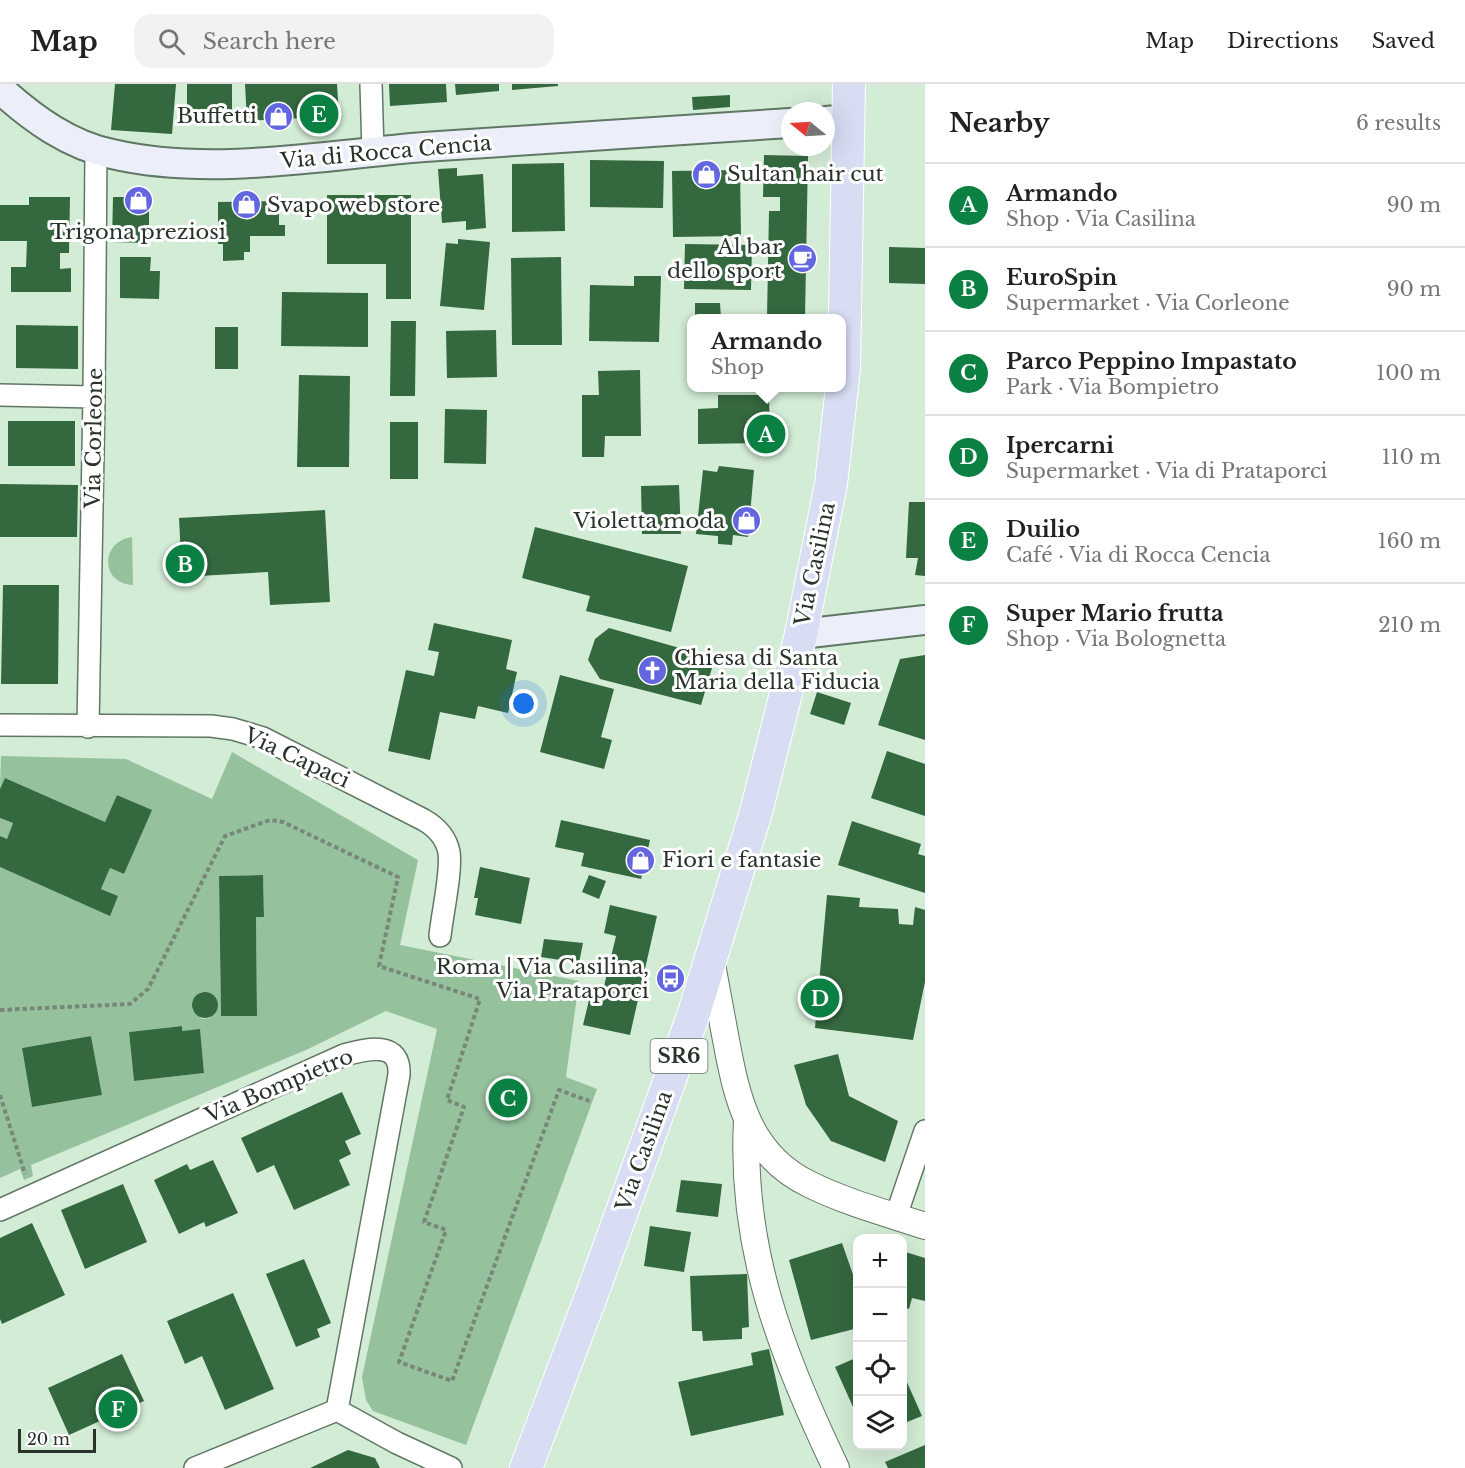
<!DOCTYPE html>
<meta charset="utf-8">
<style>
:root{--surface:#fff;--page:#f2f2f2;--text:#222;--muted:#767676;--line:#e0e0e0;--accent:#0b8043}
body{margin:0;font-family:"Libre Baskerville",serif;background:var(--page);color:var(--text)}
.controls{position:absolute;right:18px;bottom:18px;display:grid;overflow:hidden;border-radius:12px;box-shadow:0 6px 24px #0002}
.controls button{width:54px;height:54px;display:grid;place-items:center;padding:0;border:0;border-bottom:2px solid var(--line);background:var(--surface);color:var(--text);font:30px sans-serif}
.compass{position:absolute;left:781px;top:18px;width:54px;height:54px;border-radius:50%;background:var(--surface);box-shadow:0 6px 24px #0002;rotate:288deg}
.scale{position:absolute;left:18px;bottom:15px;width:78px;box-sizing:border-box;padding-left:6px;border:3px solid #29332a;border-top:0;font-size:16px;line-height:21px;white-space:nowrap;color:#29332a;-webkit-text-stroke:4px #fff;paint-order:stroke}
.you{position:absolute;left:524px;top:620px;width:21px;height:21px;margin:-15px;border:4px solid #fff;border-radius:50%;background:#1a73e8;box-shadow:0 0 0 9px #1a73e833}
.badge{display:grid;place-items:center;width:39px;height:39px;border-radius:50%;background:var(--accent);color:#fff;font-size:20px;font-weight:700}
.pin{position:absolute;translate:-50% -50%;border:3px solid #fff;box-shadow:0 2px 6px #0006}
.popup{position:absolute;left:687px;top:230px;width:159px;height:78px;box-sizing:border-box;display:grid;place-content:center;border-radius:12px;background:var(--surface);filter:drop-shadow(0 2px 4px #0005);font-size:20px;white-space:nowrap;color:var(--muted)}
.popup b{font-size:22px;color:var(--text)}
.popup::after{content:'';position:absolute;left:50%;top:100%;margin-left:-12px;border:12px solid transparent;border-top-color:var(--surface)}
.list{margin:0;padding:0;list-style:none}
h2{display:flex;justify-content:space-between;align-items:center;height:78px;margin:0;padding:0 24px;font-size:26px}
h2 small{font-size:20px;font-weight:400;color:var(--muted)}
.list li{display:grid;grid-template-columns:39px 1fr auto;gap:18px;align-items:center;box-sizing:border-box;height:84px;padding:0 24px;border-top:2px solid var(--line)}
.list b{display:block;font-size:22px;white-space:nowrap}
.list p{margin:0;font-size:20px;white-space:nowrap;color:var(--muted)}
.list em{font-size:20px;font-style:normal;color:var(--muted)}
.icon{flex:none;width:33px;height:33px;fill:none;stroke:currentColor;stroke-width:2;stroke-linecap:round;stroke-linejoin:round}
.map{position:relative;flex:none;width:925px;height:1384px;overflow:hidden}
header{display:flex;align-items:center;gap:36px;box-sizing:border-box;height:84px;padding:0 30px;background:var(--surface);border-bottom:2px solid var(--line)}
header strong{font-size:28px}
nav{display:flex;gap:33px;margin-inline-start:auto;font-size:21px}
.search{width:420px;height:54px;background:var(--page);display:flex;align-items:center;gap:15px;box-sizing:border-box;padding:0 21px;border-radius:18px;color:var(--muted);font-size:22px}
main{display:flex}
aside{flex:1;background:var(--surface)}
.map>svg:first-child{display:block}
.green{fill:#96c19d;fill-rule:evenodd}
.building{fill:#34683f}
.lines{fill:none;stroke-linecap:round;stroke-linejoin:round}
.minor-casing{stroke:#607763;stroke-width:24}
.tertiary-casing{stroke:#607763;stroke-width:28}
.secondary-casing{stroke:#607763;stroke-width:32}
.primary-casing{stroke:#fff;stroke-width:34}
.path{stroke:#778879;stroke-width:4;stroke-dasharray:4.5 3;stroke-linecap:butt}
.minor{stroke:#fff;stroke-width:21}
.tertiary{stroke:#fff;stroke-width:26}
.secondary{stroke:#eceefa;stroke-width:28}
.primary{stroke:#d9ddf4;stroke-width:32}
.labels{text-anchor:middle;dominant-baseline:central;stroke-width:6;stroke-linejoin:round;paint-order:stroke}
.shield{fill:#fff;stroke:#69706a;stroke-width:1.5}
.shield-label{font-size:20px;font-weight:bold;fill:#29332a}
.poi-label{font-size:21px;fill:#29332a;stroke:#fff;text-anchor:end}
.street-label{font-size:21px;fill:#29332a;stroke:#fff}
</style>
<header>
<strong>Map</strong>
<div class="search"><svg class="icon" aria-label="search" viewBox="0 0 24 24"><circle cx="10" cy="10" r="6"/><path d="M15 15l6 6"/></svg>Search here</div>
<nav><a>Map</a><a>Directions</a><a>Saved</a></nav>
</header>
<main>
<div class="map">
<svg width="925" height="1384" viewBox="0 0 925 1384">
<rect width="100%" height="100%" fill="#d3ecd6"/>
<!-- green -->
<path class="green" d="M132 453 133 501C99 499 101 457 132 453Z
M232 668 418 776 400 861 579 897 566 993 597 1005 466 1361 373 1327 366 1316 362 1293 437 945 386 927 306 966 31 1081 33 1092 24 1096 20 1085 0 1094V783L109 831 118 812 101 805 110 784 124 790 151 726 117 711 105 738 5 694 0 705 1 672 126 675 212 715ZM263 791 264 833H256L257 931 221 932 219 792ZM201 908 210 909 217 915 218 924 210 934 202 935 192 926V917ZM182 942V947L200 946 204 989 134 997 129 948ZM91 952 102 1011 32 1023 22 964Z
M0 734 13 739 7 755 0 752Z"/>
<!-- building -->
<path class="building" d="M115 0H176L172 50 111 46Z
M187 0H232V28H187Z
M245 0H337L339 32 247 37Z
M389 0H446L447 18 390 22Z
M455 0H499V7L456 11Z
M512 0H558V2L512 6Z
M730 11V23L693 26 692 13Z
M764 71 808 72 805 234H767L769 127H780V113H763Z
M590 76 664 77 663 124 590 123Z
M564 79 565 147 512 148V80Z
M457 84V92L483 90 486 144 466 146V137L442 139 438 85Z
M740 86 741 152 673 153 672 87Z
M327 111H411V215H386V180H327Z
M29 113H70L69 169H60V185L71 184V208H11V183H26L27 157H0V121H29Z
M113 113H149V159L112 158Z
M279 117V141H285V152H250V168H244V176L223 177V160H218V118Z
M458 155 490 158 484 226 440 222 446 159 458 160Z
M685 160 752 161 751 206 684 205Z
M889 163 925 164V200L889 199Z
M120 173H151L150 187H160L159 215 120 214Z
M561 173 562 261H512L511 174Z
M634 192H661L659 258 589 257 590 201 634 202Z
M282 208 368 209V263L281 262Z
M695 219H720L721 234H695Z
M391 237H416L415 312H390Z
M16 241 78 242V285L16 284Z
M215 243H238V285H215Z
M496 246 497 293 447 294 446 247Z
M640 286 641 352H605L604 373H582V311H599L598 287Z
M299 291 350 292 349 383H297Z
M718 311H769L770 359 698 360V325L718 324Z
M445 325 487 326 486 380 444 379Z
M8 337H75V382H8Z
M390 338H418V395H390Z
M719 382 754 386 748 453 733 451 732 461 718 460V452L696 450 703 386 717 388Z
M0 400 78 401 77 453H0Z
M679 401 681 450H642L641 402Z
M909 418H925V492L915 491 918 474H906Z
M325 426 330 518 270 521 268 488 182 493 179 434Z
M535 443 688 482 671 548 586 527 590 512 522 494Z
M3 501H59L58 600H1Z
M434 539 512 556 506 585 517 588 508 629 478 622 475 635 440 628 430 676 388 667 406 586 434 592 439 568 428 566Z
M609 544 715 574 701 621 600 595 588 576 595 555Z
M925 571V656L878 641 900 575Z
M560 591 614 605 601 653 612 656 604 685 540 668Z
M817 608 851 619 844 641 810 630Z
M887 667 925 680V732L871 714Z
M5 694 105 738 117 711 152 726 124 790 110 784 101 805 118 812 110 832 0 783V752L7 755 13 739 0 734V705Z
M561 736 650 756 641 795 581 782 584 769 555 763Z
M852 737 921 760 918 770 925 772V809L838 781Z
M480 783 530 794 521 840 475 831 478 814H474Z
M263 791 264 833H256L257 932H221L219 792Z
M589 791 606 797 599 815 582 808Z
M827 811 860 814 859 823 898 825 899 840 913 841 915 823 925 826V898L913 956 815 944Z
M610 821 657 832 630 951 583 941 590 912 601 915 616 852 604 849Z
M544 855 583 859 579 879 541 873Z
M192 921a13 13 0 1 1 26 0a13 13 0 1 1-26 0Z
M182 942V947L200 945 204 989 134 997 129 948Z
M91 952 102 1011 32 1023 22 964Z
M838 970 849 1012 898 1037 885 1078 831 1057 806 1021 794 981Z
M342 1008 361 1050 345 1057 351 1070 339 1076 350 1101 294 1126 274 1081 257 1089 241 1054Z
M213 1076 238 1129 206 1143 204 1138 179 1150 154 1096 187 1080 190 1086Z
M681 1096 722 1100 718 1133 676 1128Z
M123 1100 147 1158 85 1185 61 1126Z
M32 1139 65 1211 2 1240 0 1235V1154Z
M650 1142 691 1148 684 1188 644 1182Z
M842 1159 858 1205V1244L811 1256 789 1176Z
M902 1167 925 1174V1217L912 1214 909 1225 902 1223Z
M304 1175 331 1239 317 1245 320 1253 296 1263 266 1190Z
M747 1190 749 1243 742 1244V1255L703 1257 702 1247H692L690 1192Z
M233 1209 274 1305 225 1326 202 1272 185 1280 167 1237Z
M769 1265 784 1331 691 1352 678 1298 753 1281 751 1269Z
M122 1270 144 1317 69 1351 48 1304Z
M858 1273V1334L835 1283Z
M902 1287 922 1332 902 1340Z
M925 1361V1384H888L885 1378Z
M348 1366 375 1374 380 1384H310Z"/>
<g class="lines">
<defs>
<path id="minor" d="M371 0 373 68
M0 311 94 313
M0 641 211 642 233 645 263 654 424 736C436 743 446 753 449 768 452 787 442 831 440 852
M88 643 94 313 96 66
M0 1126 344 971C367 965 401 956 399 991L337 1326
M896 1132 925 1047
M195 1384 337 1326 397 1359 451 1384"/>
<path id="tertiary" d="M711 875C716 902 721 929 726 956 737 1015 749 1071 809 1100 845 1118 886 1129 925 1142
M747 1037C740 1165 782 1271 836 1384"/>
<path id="secondary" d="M0 5C33 35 69 61 112 70 211 93 324 71 424 63 546 55 668 47 790 39
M826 37 848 35
M801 550 925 536"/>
<path id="primary" d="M526 1384 592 1210 693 932 756 728 801 550 831 400 844 285 849 0"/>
</defs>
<!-- minor casing -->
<use href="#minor" class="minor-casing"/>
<!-- tertiary casing -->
<use href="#tertiary" class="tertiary-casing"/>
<!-- secondary casing -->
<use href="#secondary" class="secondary-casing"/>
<!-- primary casing -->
<use href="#primary" class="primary-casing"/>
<!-- path -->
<path class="path" d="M0 926 130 920 148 905 225 752 270 736 283 738 398 793 379 882 480 915 447 1016 464 1023 424 1138 446 1146 399 1278 452 1297 559 1006 592 1018
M0 1011 25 1090"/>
<!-- minor -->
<use href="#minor" class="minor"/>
<!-- tertiary -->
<use href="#tertiary" class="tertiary"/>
<!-- secondary -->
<use href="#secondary" class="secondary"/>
<!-- primary -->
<use href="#primary" class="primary"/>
</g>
<!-- icons -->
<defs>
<symbol id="shop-disc" viewBox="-11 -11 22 22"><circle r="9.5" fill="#6266df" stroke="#fff"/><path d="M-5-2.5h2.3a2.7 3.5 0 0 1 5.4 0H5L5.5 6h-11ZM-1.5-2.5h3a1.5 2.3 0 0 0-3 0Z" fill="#fff"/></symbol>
<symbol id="cafe-disc" viewBox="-11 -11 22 22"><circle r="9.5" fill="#6266df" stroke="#fff"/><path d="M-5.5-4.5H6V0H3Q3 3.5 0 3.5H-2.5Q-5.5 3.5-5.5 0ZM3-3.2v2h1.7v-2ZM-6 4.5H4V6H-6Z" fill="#fff"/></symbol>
<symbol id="church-disc" viewBox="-11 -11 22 22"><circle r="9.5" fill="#6266df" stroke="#fff"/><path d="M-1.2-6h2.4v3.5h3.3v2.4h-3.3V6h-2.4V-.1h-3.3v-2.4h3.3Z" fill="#fff"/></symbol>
<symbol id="bus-disc" viewBox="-11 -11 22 22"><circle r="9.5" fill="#6266df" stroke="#fff"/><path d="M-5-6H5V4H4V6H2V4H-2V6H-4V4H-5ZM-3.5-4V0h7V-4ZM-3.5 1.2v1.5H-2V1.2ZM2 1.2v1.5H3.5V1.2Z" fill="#fff"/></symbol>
</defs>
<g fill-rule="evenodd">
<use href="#shop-disc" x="262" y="16" width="33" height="33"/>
<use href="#shop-disc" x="690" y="74" width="33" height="33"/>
<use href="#shop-disc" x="122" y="100" width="33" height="33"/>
<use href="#shop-disc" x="230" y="104" width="33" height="33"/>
<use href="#cafe-disc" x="786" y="158" width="33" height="33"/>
<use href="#shop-disc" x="730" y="420" width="33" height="33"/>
<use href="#church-disc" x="636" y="570" width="33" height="33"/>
<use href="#shop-disc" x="624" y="760" width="33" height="33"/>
<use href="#bus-disc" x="654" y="878" width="33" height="33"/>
</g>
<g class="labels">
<!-- shield labels -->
<rect class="shield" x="650.5" y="955" width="57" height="34" rx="4.5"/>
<g class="shield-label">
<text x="679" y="972">SR6</text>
</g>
<!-- poi labels -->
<g class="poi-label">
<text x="257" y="32">Buffetti</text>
<text x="727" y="90" text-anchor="start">Sultan hair cut</text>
<text x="267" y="121" text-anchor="start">Svapo web store</text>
<text x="138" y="148" text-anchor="middle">Trigona preziosi</text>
<text x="782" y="163">Al bar<tspan x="782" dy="24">dello sport</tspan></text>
<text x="725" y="437">Violetta moda</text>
<text x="674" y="574" text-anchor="start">Chiesa di Santa<tspan x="674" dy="24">Maria della Fiducia</tspan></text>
<text x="662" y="776" text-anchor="start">Fiori e fantasie</text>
<text x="649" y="883">Roma | Via Casilina,<tspan x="649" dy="24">Via Prataporci</tspan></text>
</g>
<!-- street labels -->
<g class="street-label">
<text transform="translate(386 68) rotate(-5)">Via di Rocca Cencia</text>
<text transform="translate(94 354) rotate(-89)">Via Corleone</text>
<text transform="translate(815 480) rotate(-78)">Via Casilina</text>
<text transform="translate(297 674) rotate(25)">Via Capaci</text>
<text transform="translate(279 1002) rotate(-23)">Via Bompietro</text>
<text transform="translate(644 1067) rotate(-70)">Via Casilina</text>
</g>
</g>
</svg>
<div class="controls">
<button>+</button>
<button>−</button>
<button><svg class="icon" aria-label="locate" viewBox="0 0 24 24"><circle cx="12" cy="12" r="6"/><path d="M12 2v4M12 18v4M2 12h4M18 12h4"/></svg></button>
<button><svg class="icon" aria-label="layers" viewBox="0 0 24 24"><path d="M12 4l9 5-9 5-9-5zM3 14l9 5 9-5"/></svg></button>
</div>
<svg class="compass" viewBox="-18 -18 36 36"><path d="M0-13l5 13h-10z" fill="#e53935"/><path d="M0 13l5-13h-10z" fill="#767676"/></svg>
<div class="scale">20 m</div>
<div class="you"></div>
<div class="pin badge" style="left:766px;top:350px">A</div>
<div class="popup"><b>Armando</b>Shop</div>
<div class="pin badge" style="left:185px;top:480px">B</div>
<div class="pin badge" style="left:508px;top:1014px">C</div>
<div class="pin badge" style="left:820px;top:914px">D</div>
<div class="pin badge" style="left:319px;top:30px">E</div>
<div class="pin badge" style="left:118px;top:1325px">F</div>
</div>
<aside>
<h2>Nearby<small>6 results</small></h2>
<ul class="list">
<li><span class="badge">A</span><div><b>Armando</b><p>Shop · Via Casilina</p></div><em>90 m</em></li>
<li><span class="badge">B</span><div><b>EuroSpin</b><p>Supermarket · Via Corleone</p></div><em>90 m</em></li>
<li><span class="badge">C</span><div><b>Parco Peppino Impastato</b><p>Park · Via Bompietro</p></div><em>100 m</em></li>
<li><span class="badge">D</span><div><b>Ipercarni</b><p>Supermarket · Via di Prataporci</p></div><em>110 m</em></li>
<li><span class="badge">E</span><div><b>Duilio</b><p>Café · Via di Rocca Cencia</p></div><em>160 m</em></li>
<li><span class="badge">F</span><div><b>Super Mario frutta</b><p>Shop · Via Bolognetta</p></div><em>210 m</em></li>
</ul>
</aside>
</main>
